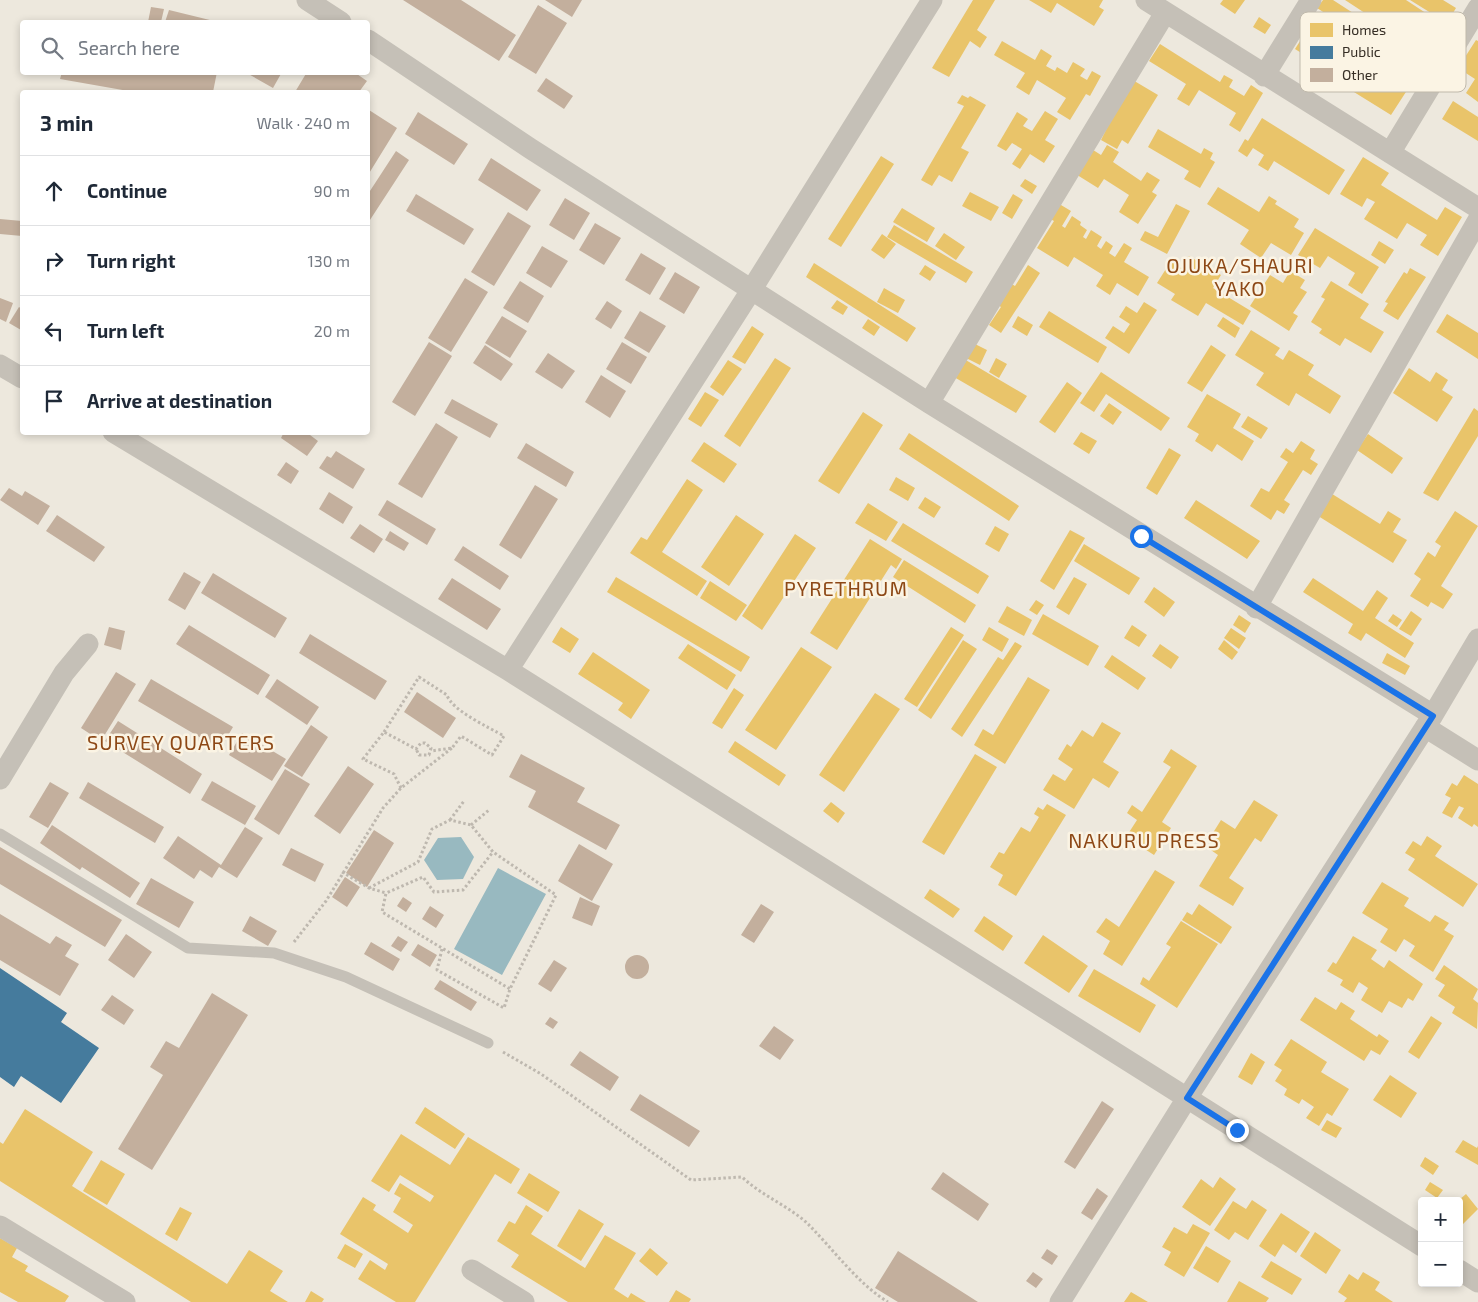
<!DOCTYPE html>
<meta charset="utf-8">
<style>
:root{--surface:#fff;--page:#f6f6f7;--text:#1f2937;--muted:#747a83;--line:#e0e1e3}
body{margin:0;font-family:"Exo 2",sans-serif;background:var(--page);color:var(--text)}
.controls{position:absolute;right:15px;bottom:15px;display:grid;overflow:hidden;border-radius:5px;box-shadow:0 2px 8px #0003}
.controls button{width:45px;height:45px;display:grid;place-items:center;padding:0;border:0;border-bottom:1px solid var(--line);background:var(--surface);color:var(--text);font:25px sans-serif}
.stop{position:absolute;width:15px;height:15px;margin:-11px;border:4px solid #1a73e8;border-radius:50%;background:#fff}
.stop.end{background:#1a73e8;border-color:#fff;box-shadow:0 1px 5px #0008}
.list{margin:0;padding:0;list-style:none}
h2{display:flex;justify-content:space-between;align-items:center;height:65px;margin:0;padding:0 20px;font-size:21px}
h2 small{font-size:16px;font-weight:400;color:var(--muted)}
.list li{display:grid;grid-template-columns:32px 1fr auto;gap:15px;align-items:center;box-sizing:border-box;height:70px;padding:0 20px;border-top:1px solid var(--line)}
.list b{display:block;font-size:19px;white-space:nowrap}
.list em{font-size:16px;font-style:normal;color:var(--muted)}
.icon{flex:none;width:28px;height:28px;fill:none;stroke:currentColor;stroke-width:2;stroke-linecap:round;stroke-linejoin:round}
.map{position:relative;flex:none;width:1478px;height:1302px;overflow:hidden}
.search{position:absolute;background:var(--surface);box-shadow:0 2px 8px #0003;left:20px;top:20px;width:350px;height:55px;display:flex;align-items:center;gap:12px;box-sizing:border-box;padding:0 18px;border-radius:5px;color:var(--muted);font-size:19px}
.panel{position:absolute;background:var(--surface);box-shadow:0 2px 8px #0003;left:20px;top:90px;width:350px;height:345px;border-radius:5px}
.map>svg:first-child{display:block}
.water{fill:#98b9c0}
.homes{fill:#e9c46a}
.public{fill:#457b9d}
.building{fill:#c3af9d}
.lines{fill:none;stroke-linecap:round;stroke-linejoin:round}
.path{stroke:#beb8af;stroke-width:3;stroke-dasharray:2.5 2.5;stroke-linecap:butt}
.service{stroke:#c5c0b7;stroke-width:11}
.minor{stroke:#c5c0b7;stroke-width:21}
.route{stroke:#1a73e8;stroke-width:6}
.labels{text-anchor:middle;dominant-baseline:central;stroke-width:5;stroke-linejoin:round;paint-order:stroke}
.quarter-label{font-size:20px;letter-spacing:1px;fill:#8d4816;stroke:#fbf4e4}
.key{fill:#fbf4e4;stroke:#c0b9ab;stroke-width:1}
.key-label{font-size:14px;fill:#362e25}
</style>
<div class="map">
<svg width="1478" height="1302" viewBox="0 0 1478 1302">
<rect width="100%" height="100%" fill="#ede8dd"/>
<!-- water -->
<path class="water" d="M461 837 474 857 463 879 437 880 424 860 438 838Z
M498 868 546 894 502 975 454 949Z"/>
<!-- homes -->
<path class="homes" d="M973 0H995L977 30 987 37 980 48 970 41 949 77 932 68Z
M1029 0H1103L1099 7 1104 10 1094 26 1057 3 1051 13Z
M1223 0H1245L1235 14 1220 4Z
M1323 0H1333L1415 53 1406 66 1317 8Z
M1345 0H1406L1441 23 1423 51Z
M1410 0H1443L1456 8 1447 23Z
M1316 16 1415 78 1391 115 1341 84 1344 80 1295 49Z
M1259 17 1271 25 1265 34 1253 27Z
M1476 40 1478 41V102L1466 93 1475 79 1458 68Z
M1002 41 1035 60 1041 49 1052 56 1046 66 1055 71 1057 67 1067 73 1073 62 1085 69 1080 76 1087 80 1092 71 1101 76 1090 96 1086 94 1070 120 1057 112 1066 98 1037 80 1029 95 1016 87 1025 73 994 55Z
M1160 44 1220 82 1224 75 1233 80 1229 87 1244 96 1251 85 1263 93 1240 132 1229 125 1236 113 1199 90 1189 106 1177 99 1186 84 1149 61Z
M1131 79 1158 95 1128 144 1122 140 1117 149 1101 140Z
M962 95 968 98 970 96 986 105 961 148 969 152 952 182 939 175 932 186 921 180 964 106 957 103Z
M1453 101 1478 117V141L1442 119Z
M1045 111 1058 119 1045 140 1055 146 1044 163 1030 154 1020 169 1012 164 1022 149 1012 143 1006 151 997 146 1017 112 1028 119 1023 126 1032 131Z
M1262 118 1345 170 1329 195 1274 161 1268 171 1258 165 1264 155 1253 148 1247 157 1238 151 1245 139 1248 141Z
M1158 129 1201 154 1204 148 1213 153 1210 159 1215 162 1200 188 1184 179 1189 171 1148 147Z
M1107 145 1119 152 1113 162 1141 181 1147 172 1160 180 1152 192 1157 195 1138 224 1119 212 1129 195 1104 179 1098 188 1074 173 1090 148 1101 155Z
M881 156 894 164 841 247 828 239Z
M1363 157 1389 173 1381 185 1437 220 1445 207 1462 217 1438 256 1420 245 1427 235 1407 223 1397 239 1364 219 1375 202 1367 198 1362 207 1340 194Z
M1025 179 1037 186 1032 194 1020 186Z
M1218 187 1259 212 1269 196 1277 201 1275 204 1299 219 1294 227 1304 233 1291 255 1271 243 1261 258 1240 244 1249 230 1207 204Z
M970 192 999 207 991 221 962 206Z
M1013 194 1023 200 1012 219 1002 213Z
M1056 202 1071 211 1062 226 1065 228 1072 216 1081 222 1080 225 1087 230 1083 237 1086 239 1091 230 1102 237 1097 246 1101 249 1106 241 1113 246 1109 253 1115 257 1124 243 1132 248 1124 262 1149 277 1138 296 1117 283 1110 295 1096 286 1103 275 1074 257 1068 267 1037 248 1054 221 1047 217Z
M1176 204 1190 211 1167 254 1140 240 1145 231 1158 237Z
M902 208 935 228 927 242 893 222Z
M894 225 973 272 966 283 887 237Z
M1315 228 1379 267 1362 294 1348 285 1355 273 1328 256 1320 268 1298 255Z
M944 233 965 247 956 260 935 246Z
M882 234 896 244 884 259 871 250Z
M1379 241 1394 250 1385 264 1371 255Z
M1189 256 1221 275 1213 288 1251 311 1243 325 1206 303 1198 316 1171 300 1175 294 1157 283 1171 261 1182 268Z
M814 263 916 328 907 342 806 277Z
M925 265 936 272 930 281 919 274Z
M1028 265 1040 273 1001 333 989 325 1001 307 993 302 1007 281 1015 286Z
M1410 268 1426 277 1398 320 1383 311 1388 303 1385 302 1404 272 1407 274Z
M1290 271 1305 280 1300 288 1307 292 1293 313 1298 316 1289 331 1250 306 1270 275 1283 283Z
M1331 281 1369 304 1360 318 1384 332 1371 353 1345 338 1340 346 1319 333 1322 329 1311 322 1325 299 1321 297Z
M884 288 905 300 898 313 877 302Z
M837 300 848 307 843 315 831 308Z
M1144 302 1157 310 1129 354 1105 338 1113 326 1124 333 1130 324 1119 317 1126 306 1137 313Z
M1049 311 1107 347 1098 363 1039 327Z
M1447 314 1478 333V359L1436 332Z
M1018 316 1033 325 1027 336 1012 327Z
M1223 317 1240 328 1235 338 1217 326Z
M868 319 880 327 874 336 862 328Z
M752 326 764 334 745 364 732 357Z
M1251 330 1280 348 1275 355 1283 360 1289 350 1314 365 1308 375 1341 396 1330 414 1296 393 1289 406 1256 385 1264 373 1235 355Z
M973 343 987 350 980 365 966 358Z
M1211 345 1226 355 1202 392 1187 383Z
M775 358 791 368 740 447 724 436Z
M996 358 1007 364 999 378 989 372Z
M964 359 1027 396 1016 413 954 377Z
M728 360 742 369 723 396 710 387Z
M1409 368 1430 382 1436 372 1448 380 1442 390 1453 397 1437 422 1393 393Z
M1101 372 1170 418 1161 431 1106 394 1094 412 1080 403Z
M1067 382 1082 393 1055 433 1039 422Z
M705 392 719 400 701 427 688 419Z
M1207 394 1241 414 1233 428 1254 441 1242 461 1217 444 1212 452 1195 441 1199 434 1187 427Z
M1109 403 1122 412 1113 425 1100 416Z
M1474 408 1478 411V436L1438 501 1423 493Z
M863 412 883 425 839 494 818 481Z
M1248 416 1268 428 1261 439 1241 427Z
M1081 432 1097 441 1089 454 1073 444Z
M909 433 1019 506 1009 521 899 449Z
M1368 434 1403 458 1392 474 1357 450Z
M1301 441 1315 450 1310 459 1318 464 1311 475 1303 470 1284 500 1290 504 1284 514 1277 510 1271 520 1250 506 1261 488 1269 492 1288 462 1280 457 1286 448 1293 453Z
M704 442 737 464 724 483 691 461Z
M1169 448 1181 455 1157 495 1146 488Z
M896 477 915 488 908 501 889 490Z
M687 479 703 490 662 552 707 581 697 596 630 553 641 537 647 540Z
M1329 492 1380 524 1388 511 1401 519 1393 532 1407 540 1393 563 1315 514Z
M925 497 941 507 934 518 918 508Z
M1196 500 1260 541 1247 559 1184 518Z
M868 503 898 522 886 541 855 523Z
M1455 511 1478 526 1441 586 1453 594 1443 609 1431 602 1428 607 1410 596 1421 579 1414 574 1428 552 1435 557 1441 546 1435 542Z
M736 515 764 534 729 586 701 567Z
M903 523 989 576 978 594 891 541Z
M995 526 1009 534 999 552 985 544Z
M1070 530 1085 538 1054 590 1040 581Z
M795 534 816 548 762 630 742 616Z
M870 539 902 559 896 569 891 565 837 650 810 633Z
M1084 544 1140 578 1129 595 1074 561Z
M904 560 976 605 965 623 893 577Z
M616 577 750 657 741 672 607 592Z
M1074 577 1087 584 1069 615 1056 607Z
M1313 578 1363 611 1377 590 1388 598 1375 618 1414 643 1405 658 1366 633 1361 641 1348 633 1353 624 1303 592Z
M710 581 747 605 736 621 700 598Z
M1154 587 1175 602 1164 617 1144 602Z
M1036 600 1044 605 1037 615 1029 610Z
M1007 606 1032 620 1024 636 998 622Z
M1411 611 1422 619 1411 636 1399 629Z
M1043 614 1099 646 1088 666 1032 634Z
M1393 614 1402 620 1397 627 1388 621Z
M1239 615 1251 623 1245 633 1233 625Z
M1132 625 1147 635 1139 647 1124 638Z
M561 627 579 639 570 653 552 642Z
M951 627 964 635 917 707 904 699Z
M989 627 1009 639 1002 652 982 640Z
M1231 628 1246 638 1239 649 1224 638Z
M963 640 977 649 931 719 918 710Z
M1224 640 1238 652 1232 660 1218 649Z
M1015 642 1022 646 962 737 951 729 998 657 1003 660Z
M688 644 736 675 727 690 678 658Z
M1160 644 1179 657 1171 669 1152 656Z
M801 647 832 667 776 750 745 730Z
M593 652 650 690 631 719 618 710 623 703 578 674Z
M1387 653 1410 666 1405 675 1382 663Z
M1112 655 1146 678 1138 690 1104 667Z
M1028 677 1050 690 1005 764 974 745 983 729 993 735Z
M734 688 744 695 722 729 712 723Z
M875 693 900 709 844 792 819 775Z
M1102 722 1121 733 1103 762 1119 772 1109 788 1093 778 1074 809 1043 790 1053 774 1065 781 1073 769 1058 759 1067 744 1071 747 1082 730 1093 737Z
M735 741 786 775 779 786 728 752Z
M1171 749 1197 766 1162 822 1171 828 1154 855 1126 837 1137 820 1127 813 1132 805 1142 812 1171 767 1163 762Z
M975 754 997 767 944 855 922 842Z
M1464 775 1478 784V827L1474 824 1472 827 1458 818 1464 808 1459 806 1452 818 1442 813 1451 798 1445 795 1452 783 1457 786Z
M1254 800 1278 815 1261 842 1255 838 1229 878 1244 888 1233 906 1199 886 1218 855 1208 848 1214 839 1211 836 1221 820 1235 829Z
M831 802 845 813 838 823 823 811Z
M1047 804 1066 815 1016 896 998 885 1003 875 990 867 999 852 1004 854 1021 827 1030 832 1039 817 1034 814 1038 807 1043 810Z
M1427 836 1442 846 1435 856 1478 884 1463 907 1408 870 1415 859 1405 853 1413 841 1421 846Z
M1155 870 1175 882 1122 966 1103 954 1110 941 1096 932 1106 918 1119 927Z
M1382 882 1409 898 1404 906 1430 922 1435 915 1449 923 1444 930 1454 936 1433 972 1409 956 1415 946 1404 939 1396 952 1380 942 1388 929 1362 913Z
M930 889 960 909 953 918 924 898Z
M1199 904 1232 927 1221 944 1182 920 1187 912 1192 915Z
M984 916 1013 936 1003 951 974 931Z
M1181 921 1218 944 1177 1008 1140 984 1143 977 1149 981 1171 947 1166 944Z
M1043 935 1088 966 1069 993 1024 963Z
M1353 936 1377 950 1371 959 1384 968 1389 960 1423 984 1413 1001 1408 998 1402 1008 1389 1001 1382 1013 1361 1000 1368 988 1359 982 1353 993 1340 985 1343 980 1327 971 1333 962 1336 964Z
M1444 965 1478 989 1473 999 1478 1003 1477 1029 1452 1013 1455 1007 1438 996 1445 985 1435 979Z
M1094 969 1156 1005 1140 1033 1078 996Z
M1315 997 1336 1010 1341 1002 1355 1011 1350 1019 1377 1037 1379 1034 1389 1041 1380 1055 1371 1050 1364 1061 1300 1020Z
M1431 1016 1442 1023 1419 1059 1408 1052Z
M1291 1039 1327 1062 1321 1072 1349 1089 1332 1116 1327 1113 1319 1126 1306 1118 1314 1107 1302 1099 1299 1104 1284 1095 1287 1089 1275 1081 1282 1070 1274 1065Z
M1251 1053 1265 1062 1252 1085 1238 1077Z
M1390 1075 1417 1093 1401 1118 1373 1100Z
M425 1107 465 1134 455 1149 415 1123Z
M25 1109 93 1152 72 1186 227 1284 249 1250 283 1271 270 1291 288 1302H191L0 1181V1142L3 1144Z
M1327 1120 1342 1128 1336 1138 1321 1130Z
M401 1134 450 1165 468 1137 520 1169 511 1184 495 1174 415 1302H396L358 1279 370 1260 385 1270 388 1264 340 1234 363 1197 376 1205 373 1210 408 1233 413 1225 393 1212 401 1198 394 1194 400 1183 430 1202 434 1196 400 1175 389 1192 371 1181Z
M1463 1140 1477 1148 1478 1146V1165L1455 1152Z
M1425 1157 1439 1166 1433 1175 1420 1166Z
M101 1160 125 1174 107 1205 83 1191Z
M529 1173 560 1192 548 1212 517 1193Z
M1220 1177 1236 1189 1210 1226 1182 1207 1201 1179 1213 1188Z
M1430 1182 1443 1190 1437 1198 1425 1190Z
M1466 1194 1478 1209 1463 1224 1459 1220V1200Z
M1252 1200 1267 1210 1248 1240 1235 1232 1229 1240 1214 1230 1233 1201 1246 1209Z
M526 1205 543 1216 531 1234 585 1268 605 1235 636 1253 614 1289 628 1298 631 1293 646 1302H568L511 1267 519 1255 497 1241 509 1221 515 1224Z
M180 1207 192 1213 177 1241 165 1234Z
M579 1209 604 1224 581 1261 557 1246Z
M1281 1213 1310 1232 1296 1253 1283 1244 1275 1257 1259 1246Z
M1193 1224 1210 1233 1184 1277 1164 1265 1171 1252 1162 1247 1174 1227 1187 1234Z
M1315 1232 1341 1250 1326 1274 1300 1256Z
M0 1238 17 1248 12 1257 28 1266 25 1271 69 1296 65 1302H18L0 1292Z
M345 1244 363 1254 355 1268 337 1258Z
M1206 1246 1231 1261 1218 1283 1193 1268Z
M650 1248 668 1263 657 1276 639 1261Z
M1271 1261 1302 1279 1292 1295 1261 1277Z
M1363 1272 1380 1282 1375 1290 1393 1302H1344L1347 1298 1338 1292 1349 1274 1358 1280Z
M1239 1281 1269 1298 1266 1302H1227Z
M676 1290 691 1299 689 1302H669Z
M311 1291 324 1299 322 1302H305Z
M1131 1292 1148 1302H1124Z"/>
<!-- public -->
<path class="public" d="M0 968 67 1013 61 1022 99 1048 61 1103 21 1076 14 1087 0 1077Z"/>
<!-- building -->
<path class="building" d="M403 0H461L516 35 499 61Z
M545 0H582L572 17Z
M538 5 567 23 536 74 508 57Z
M151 7 164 9 161 22H148Z
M169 10 218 22H165Z
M62 72H217L213 92H134L60 79Z
M245 72H282L273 88Z
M307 72H354L367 81 359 92H295Z
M546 78 573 96 564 109 537 91Z
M369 110 397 128 368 175V113Z
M418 112 468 144 454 165 405 134Z
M396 151 409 160 368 223V194Z
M491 158 541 190 527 211 478 180Z
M416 194 474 229 464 245 406 211Z
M565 198 590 213 574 240 549 225Z
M508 212 531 226 494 286 471 272Z
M0 219 22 221V236L0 234Z
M595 223 621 238 604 265 579 250Z
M542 246 568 261 551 288 526 273Z
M641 253 666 268 650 295 625 280Z
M675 272 700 287 684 314 659 299Z
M465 278 488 292 451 352 428 338Z
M520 281 544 296 528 323 503 308Z
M0 298 13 303 6 322 0 319Z
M607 301 622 311 611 329 595 319Z
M19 307 22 309 21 330 9 323Z
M640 311 666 326 649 353 624 338Z
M502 316 527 331 510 358 485 343Z
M429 342 452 356 415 416 392 402Z
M622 342 647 357 631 384 606 369Z
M485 345 513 364 501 381 473 363Z
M548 353 575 371 562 389 535 372Z
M601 375 626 391 610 418 585 402Z
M452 399 498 424 490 438 444 413Z
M436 423 458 437 422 498 398 484Z
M284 432H306L318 441 307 456 281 438Z
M526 443 574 472 566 487 517 458Z
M336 451 365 469 353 489 319 468 327 456 331 458Z
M286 462 299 471 291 484 277 475Z
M535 485 558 499 521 559 499 545Z
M9 488 22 496 25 491 50 506 38 525 0 500Z
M329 492 353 507 343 524 319 509Z
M387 500 436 529 427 545 378 515Z
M57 515 105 547 94 562 46 531Z
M360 524 383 539 374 553 350 538Z
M390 531 409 543 404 551 385 540Z
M463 546 509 576 500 590 454 560Z
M184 572 201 582 185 610 168 600Z
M213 573 287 618 275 638 201 593Z
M452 578 501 609 487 630 438 599Z
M189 625 270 675 258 695 176 644Z
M109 627 125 631 121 650 104 645Z
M310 634 387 681 375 700 299 653Z
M116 672 136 684 101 741 81 728Z
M151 679 233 727 220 749 138 701Z
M277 679 319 707 307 725 265 697Z
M417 692 456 718 443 738 404 712Z
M118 721 202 774 190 794 105 741Z
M311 725 328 737 302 777 284 766Z
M242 733 286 759 272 781 229 755Z
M521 754 585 788 577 802 620 825 606 850 528 807 536 791 509 777Z
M348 766 374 784 340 834 314 816Z
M285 769 310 784 279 835 254 819Z
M212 781 256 806 245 825 201 800Z
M50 782 69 793 48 828 29 817Z
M88 782 164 827 155 843 79 798Z
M52 825 140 883 130 898 82 867 80 870 40 843Z
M245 827 263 838 237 878 219 867 212 878 200 870 194 879 163 858 178 836 221 865Z
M374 830 394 843 367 887 346 873Z
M579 844 613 864 592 901 558 881Z
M0 847 122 920 105 947 0 884Z
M291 848 324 864 315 882 282 865Z
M345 877 360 887 347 907 332 897Z
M151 878 194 902 179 928 136 904Z
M403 897 412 903 406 912 397 906Z
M580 897 600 906 592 926 572 918Z
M761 904 774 912 754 943 741 935Z
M430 906 444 915 436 928 422 919Z
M0 914 50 944 56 936 72 945 65 956 79 964 60 996 0 960Z
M250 916 277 931 268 946 242 931Z
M126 934 152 952 134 978 108 960Z
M398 936 408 942 401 952 391 946Z
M371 942 400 959 393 971 364 954Z
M418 944 437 955 430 967 411 955Z
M625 967a12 12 0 1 1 24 0a12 12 0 1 1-24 0Z
M554 960 567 968 551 992 538 984Z
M440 980 477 1002 471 1011 434 989Z
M212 993 248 1015 152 1170 118 1149 163 1075 150 1067 166 1041 179 1048Z
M112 995 134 1010 124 1025 101 1010Z
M550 1017 558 1022 553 1029 545 1024Z
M774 1026 794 1040 780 1060 759 1046Z
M580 1051 619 1077 610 1091 570 1065Z
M640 1094 700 1131 689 1147 630 1110Z
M1102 1101 1114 1109 1075 1169 1064 1162Z
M943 1172 989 1204 978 1221 931 1189Z
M1097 1188 1108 1196 1092 1220 1081 1213Z
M1047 1249 1058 1256 1052 1265 1041 1258Z
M898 1251 978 1302H898L875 1288Z
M1033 1272 1043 1279 1036 1288 1026 1281Z"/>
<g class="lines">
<!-- path -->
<path class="path" d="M384 732 419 677 447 695C451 710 490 728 504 736L492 755 461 736 452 748 431 751
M401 788 394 774 363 759 384 732 416 749 421 743H425L431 748 429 755H419L416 749
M450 820 464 801
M471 825 489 810
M342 872 369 888 386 893 382 912 510 989
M369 888 418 862 432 829 450 820 471 825 493 852 463 890 434 892 423 877 386 893
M294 942 326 901 383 808 401 788 452 748
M442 949 437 970 504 1008 510 989 556 895 493 852
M503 1052 541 1074 691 1180 742 1177C762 1196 789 1206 808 1224 833 1249 858 1284 888 1302"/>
<!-- service -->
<path class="service" d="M0 834 188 948 274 953 346 977 488 1043"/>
<!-- minor -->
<path class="minor" d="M307 0 341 22
M1146 0 1478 208
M368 40 531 149 929 403 1433 715
M1264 76 1311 0
M1390 153 1478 8
M0 365 22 378
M929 403 1165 13
M113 432 508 670 1422 1246
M1256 608 1478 220
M508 670 752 289 932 0
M1425 727 1478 760
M0 779 64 673 88 644
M0 1226 125 1302
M472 1270 524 1302
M1459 1270 1478 1282
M1060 1302 1187 1098 1433 715 1478 639"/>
</g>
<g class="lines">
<!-- route -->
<path class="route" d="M1141 536 1433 716 1187 1098 1237 1130"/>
</g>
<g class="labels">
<!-- quarter labels -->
<g class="quarter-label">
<text x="1240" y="265">OJUKA/SHAURI<tspan x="1240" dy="23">YAKO</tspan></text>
<text x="846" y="588">PYRETHRUM</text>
<text x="181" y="742">SURVEY QUARTERS</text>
<text x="1144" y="840">NAKURU PRESS</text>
</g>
</g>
<!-- legend -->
<rect x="1300" y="12" width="166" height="80" rx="8" class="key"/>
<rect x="1310" y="23" width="23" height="14" fill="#e9c46a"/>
<rect x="1310" y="46" width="23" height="13" fill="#457b9d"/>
<rect x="1310" y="68" width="23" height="14" fill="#c3af9d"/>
<g class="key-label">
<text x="1342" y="35">Homes</text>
<text x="1342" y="57">Public</text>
<text x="1342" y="80">Other</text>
</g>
</svg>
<div class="controls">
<button>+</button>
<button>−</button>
</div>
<div class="stop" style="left:1141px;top:536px"></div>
<div class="stop end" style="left:1237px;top:1130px"></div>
<div class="search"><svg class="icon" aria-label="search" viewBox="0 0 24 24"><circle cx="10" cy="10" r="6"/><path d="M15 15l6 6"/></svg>Search here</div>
<section class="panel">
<h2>3 min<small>Walk · 240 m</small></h2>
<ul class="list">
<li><svg class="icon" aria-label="ahead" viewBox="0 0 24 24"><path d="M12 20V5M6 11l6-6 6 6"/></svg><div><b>Continue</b></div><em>90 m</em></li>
<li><svg class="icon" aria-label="right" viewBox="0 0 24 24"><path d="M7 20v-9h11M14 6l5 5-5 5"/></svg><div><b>Turn right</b></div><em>130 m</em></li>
<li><svg class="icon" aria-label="left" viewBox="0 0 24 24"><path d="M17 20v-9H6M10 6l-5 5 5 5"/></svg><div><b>Turn left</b></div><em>20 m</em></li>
<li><svg class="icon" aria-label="arrive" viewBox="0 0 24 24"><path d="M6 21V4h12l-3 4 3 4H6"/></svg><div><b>Arrive at destination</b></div></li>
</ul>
</section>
</div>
